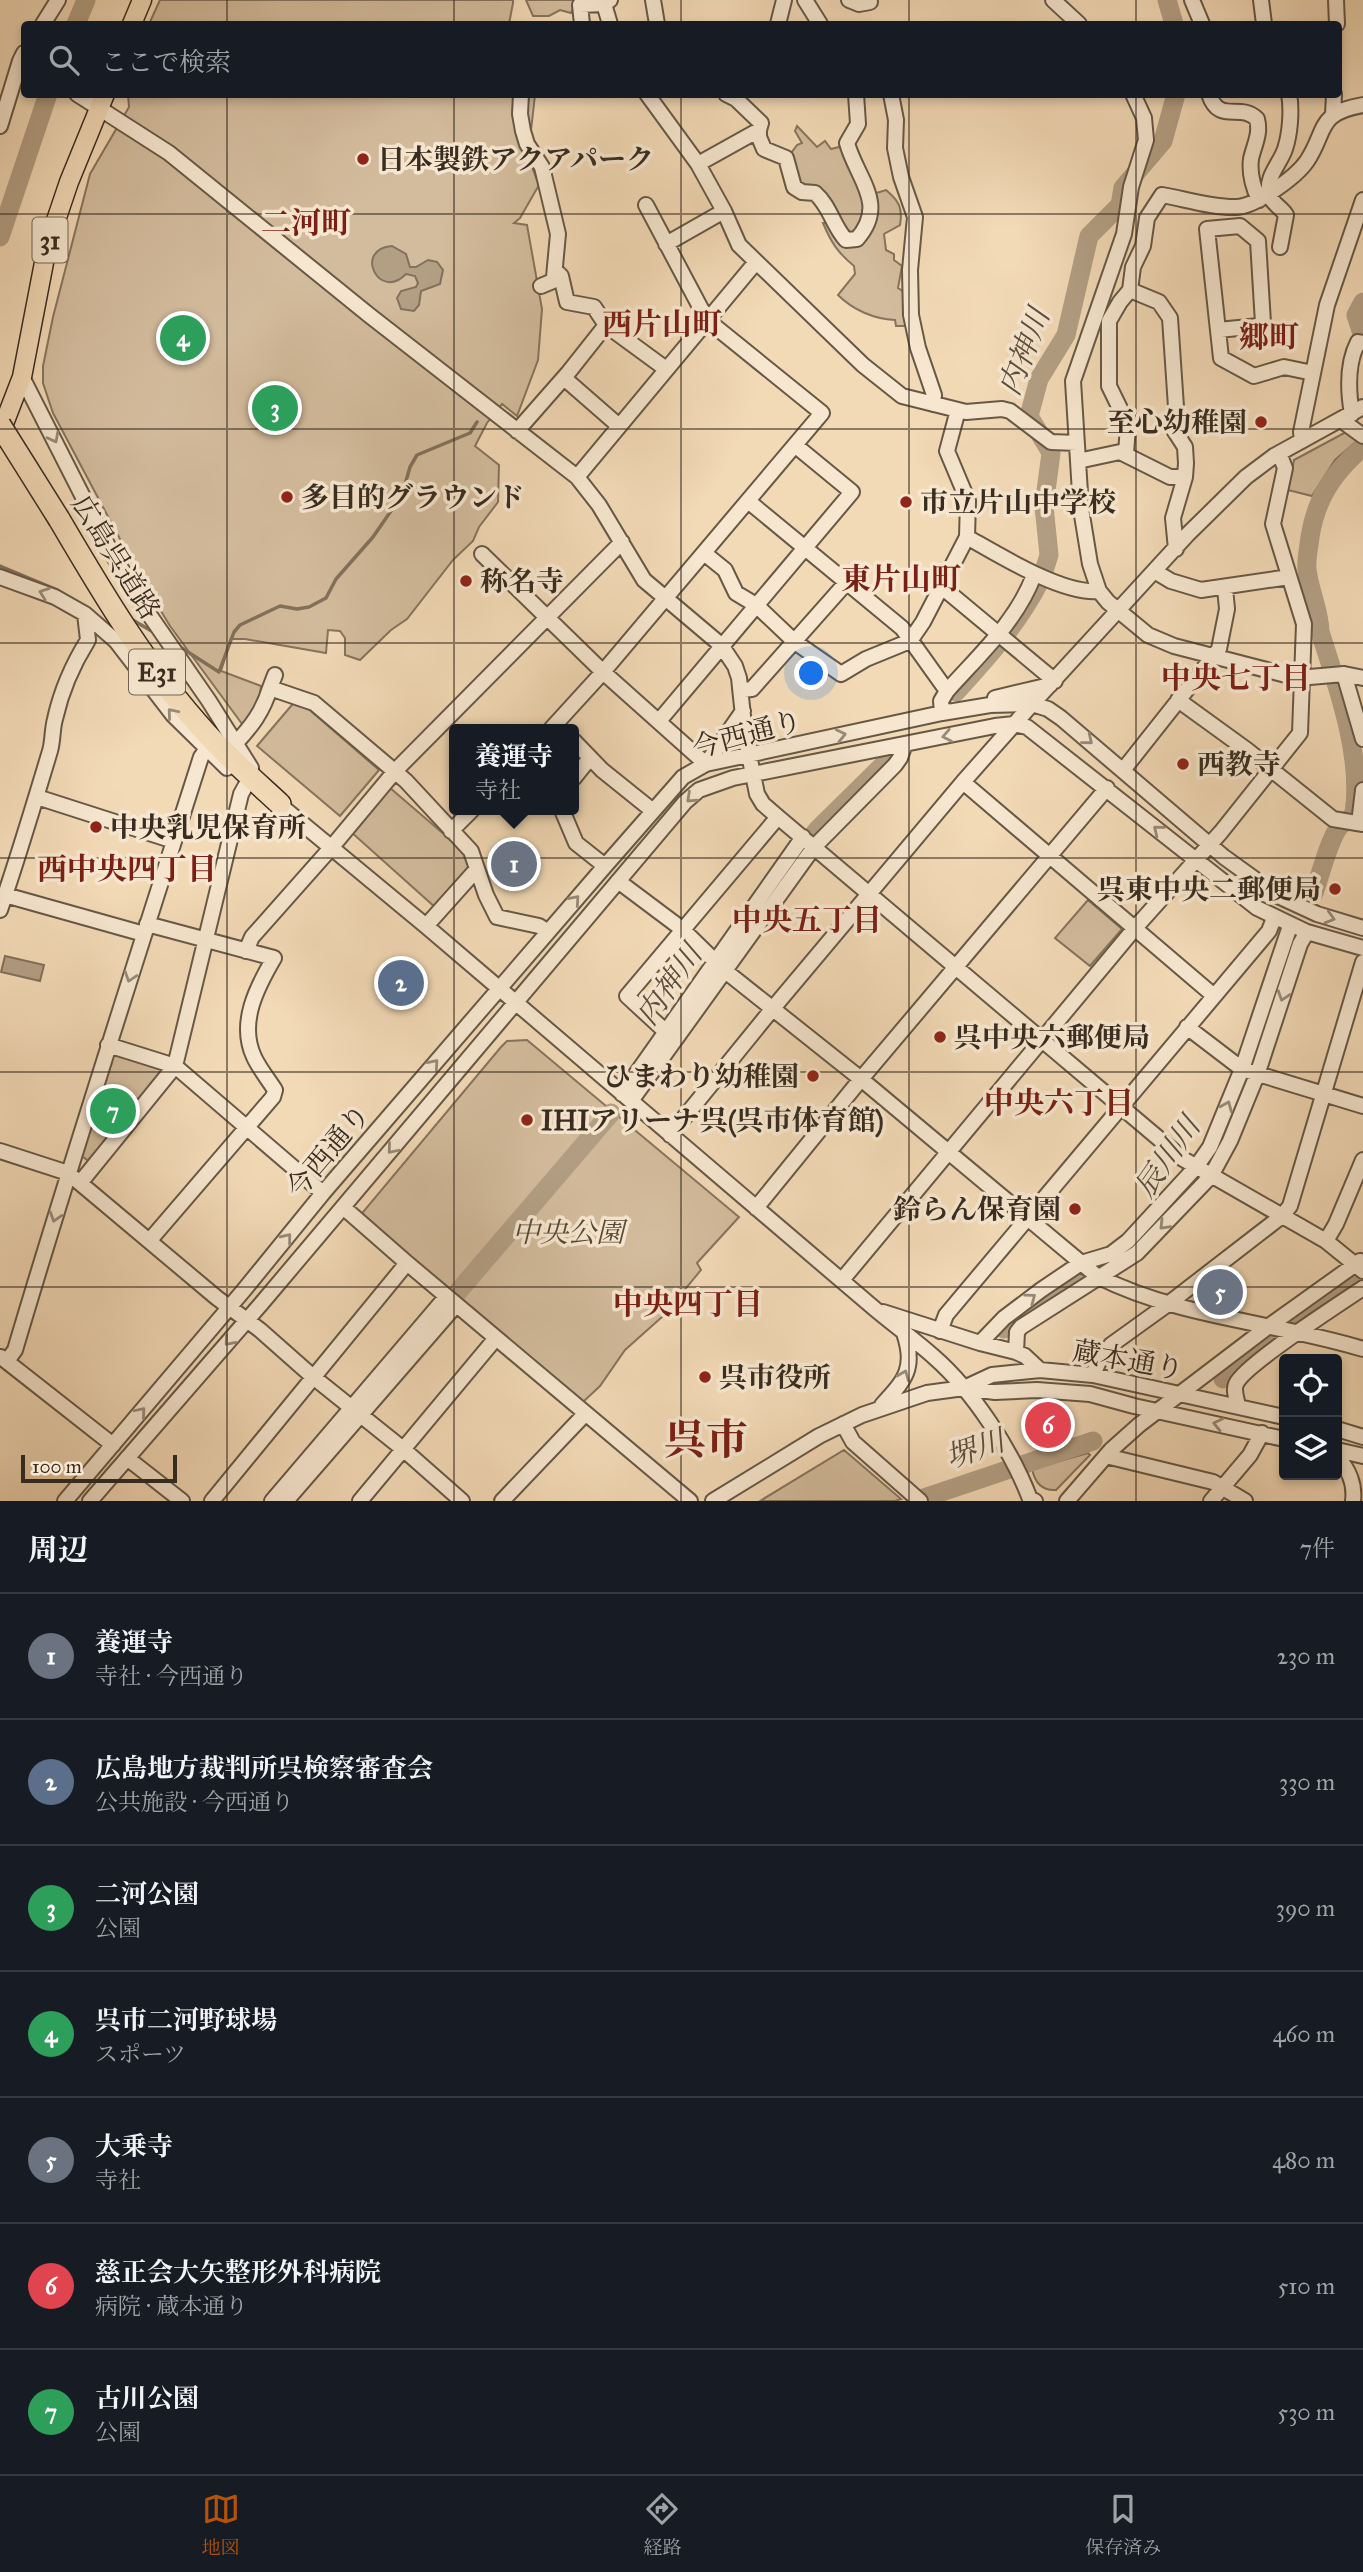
<!DOCTYPE html>
<html lang="ja">
<meta charset="utf-8">
<style>
:root{--surface:#171b24;--page:#20242c;--text:#f1f3f6;--muted:#9ea1a6;--line:#363941;--accent:#b45309}
body{margin:0;font-family:"IM FELL Great Primer","Noto Serif JP",serif;background:var(--page);color:var(--text)}
.controls{position:absolute;right:21px;bottom:21px;display:grid;overflow:hidden;border-radius:7px;box-shadow:0 4px 10px #0003}
.controls button{width:63px;height:63px;display:grid;place-items:center;padding:0;border:0;border-bottom:2px solid var(--line);background:var(--surface);color:var(--text);font:35px sans-serif}
.scale{position:absolute;left:21px;bottom:18px;width:156px;box-sizing:border-box;padding-left:7px;border:4px solid #382c20;border-top:0;font-size:19px;line-height:24px;white-space:nowrap;color:#382c20;-webkit-text-stroke:5px #f7e7d0;paint-order:stroke}
.you{position:absolute;left:812px;top:674px;width:24px;height:24px;margin:-18px;border:5px solid #fff;border-radius:50%;background:#1a73e8;box-shadow:0 0 0 10px #1a73e833}
.badge{display:grid;place-items:center;width:46px;height:46px;border-radius:50%;background:var(--accent);color:#fff;font-size:23px;font-weight:700}
.pin{position:absolute;translate:-50% -50%;border:4px solid #fff;box-shadow:0 2px 7px #0006}
.popup{position:absolute;left:449px;top:724px;width:130px;height:91px;box-sizing:border-box;display:grid;place-content:center;border-radius:7px;background:var(--surface);filter:drop-shadow(0 2px 5px #0005);font-size:23px;white-space:nowrap;color:var(--muted)}
.popup b{font-size:26px;color:var(--text)}
.popup::after{content:'';position:absolute;left:50%;top:100%;margin-left:-14px;border:14px solid transparent;border-top-color:var(--surface)}
.list{margin:0;padding:0;list-style:none}
h2{display:flex;justify-content:space-between;align-items:center;height:91px;margin:0;padding:0 28px;font-size:30px}
h2 small{font-size:23px;font-weight:400;color:var(--muted)}
.list li{display:grid;grid-template-columns:46px 1fr auto;gap:21px;align-items:center;box-sizing:border-box;height:126px;padding:0 28px;border-top:2px solid var(--line)}
.list b{display:block;font-size:26px;white-space:nowrap}
.list p{margin:0;font-size:23px;white-space:nowrap;color:var(--muted)}
.list em{font-size:23px;font-style:normal;color:var(--muted)}
.icon{flex:none;width:38px;height:38px;fill:none;stroke:currentColor;stroke-width:2;stroke-linecap:round;stroke-linejoin:round}
.map{position:relative;flex:none;width:1363px;height:1501px;overflow:hidden}
.search{position:absolute;background:var(--surface);box-shadow:0 4px 10px #0003;left:21px;right:21px;top:21px;height:77px;display:flex;align-items:center;gap:18px;box-sizing:border-box;padding:0 24px;border-radius:7px;color:var(--muted);font-size:26px}
.sheet{height:973px;background:var(--surface)}
nav{display:flex;justify-content:space-around;align-items:center;box-sizing:border-box;height:98px;border-top:2px solid var(--line);background:var(--surface);font-size:19px;color:var(--muted)}
nav a{display:grid;justify-items:center;gap:4px}
nav .on{color:var(--accent)}
.map>svg:first-child{display:block}
.green{fill:#d3bc9d;stroke:#86745e;stroke-width:2}
.water{fill:#b39f84;stroke:#82715c;stroke-width:2}
.lines{fill:none;stroke-linecap:round;stroke-linejoin:round}
.stream{stroke:#82715c;stroke-width:3.5}
.river{stroke:#b39f84;stroke-width:19}
.minor-casing{stroke:#675846;stroke-width:18}
.major-casing{stroke:#382c20;stroke-width:21}
.highway-casing{stroke:#382c20;stroke-width:24}
.minor{stroke:#f7e7d0;stroke-width:14}
.major{stroke:#f3dab7;stroke-width:18}
.highway{stroke:#f3dab7;stroke-width:21}
.highway-bridge-casing{stroke:#382c20;stroke-width:24;stroke-linecap:butt}
.highway-bridge{stroke:#f3dab7;stroke-width:21}
.oneway{stroke:#988a78}
.grid{fill:none;stroke:#382c20;stroke-width:2;stroke-opacity:0.55}
.poi-dot{fill:#8f2418;stroke:#f7e7d0;stroke-width:2.5}
.labels{text-anchor:middle;dominant-baseline:central;stroke-width:7;stroke-linejoin:round;paint-order:stroke}
.shield{fill:#f7e7d0;stroke:#716455;stroke-width:2}
.shield-label{font-size:26px;font-weight:bold;fill:#382c20}
.poi-label{font-size:28px;font-weight:bold;fill:#382c20;stroke:#f7e7d0;text-anchor:start}
.street-label{font-size:28px;fill:#382c20;stroke:#f7e7d0}
.park-label{font-size:28px;font-style:italic;fill:#574939;stroke:#f7e7d0}
.neighbourhood-label{font-size:30px;font-weight:bold;fill:#7a1f14;stroke:#f7e7d0}
.water-label{font-size:30px;font-style:italic;fill:#5d4e3e;stroke:#f7e7d0}
.town-label{font-size:42px;font-weight:bold;fill:#7a1f14;stroke:#f7e7d0}
</style>
<div class="map">
<svg width="1363" height="1501" viewBox="0 0 1363 1501">
<rect width="100%" height="100%" fill="#f3dab7"/>
<filter id="stains"><feTurbulence type="fractalNoise" baseFrequency=".00286" numOctaves="4"/><feColorMatrix values="0 0 0 0 .2 0 0 0 0 .09 0 0 0 0 .02 0 0 0 .5 -.17"/></filter>
<radialGradient id="worn" r=".72"><stop offset=".6" stop-color="#630" stop-opacity="0"/><stop offset="1" stop-color="#630" stop-opacity=".3"/></radialGradient>
<!-- green -->
<path class="green" d="M160 0H513V3L509 24H149Z
M526 0H601L575 5 571 13 560 10 549 16H533Z
M128 94 535 95 528 157 539 185 520 218 514 223 527 225 542 309 538 360 517 416 502 404 487 423 475 446 499 465 498 502 479 527 473 541 453 560 407 619 391 630 360 660 345 655V638L340 631 328 630 326 653 245 639H231L221 671 261 686 259 703 245 728 170 626 138 573 53 413 43 383V366L53 317 90 174 129 107Z
M797 126 817 147 825 141 831 149 843 146 873 194 886 190C899 201 903 208 900 225L884 234 886 250 894 254V260L902 266 898 288 906 293 911 326H896L895 320C874 319 853 310 838 295L855 274 854 266C837 252 831 242 823 223H829L833 218 798 186 789 156 797 145 802 143 795 131Z
M1346 432 1358 440 1335 460 1312 496 1288 490 1294 460Z
M297 699 379 770 340 816 257 746Z
M389 787 467 854 470 869 436 908 351 832Z
M1088 900 1122 929 1090 966 1055 938Z
M527 1040 739 1217 697 1263 701 1270 663 1316 625 1350 600 1386 582 1403 363 1221V1212L501 1047 507 1041Z
M111 1054 166 1069 91 1163 78 1153Z
M844 1450 901 1499 895 1501H760Z
M1088 1453 1090 1455 1056 1490C1042 1491 1035 1483 1032 1469Z"/>
<!-- water -->
<path class="water" d="M392 246 406 254 410 267H416L428 260 437 262 443 270 440 284 421 291 419 305 414 311 401 309 397 298 401 291 416 287 418 283 415 276 406 274C379 302 353 249 392 246Z
M5 956 44 965 40 981 1 972Z"/>
<g class="lines">
<!-- stream -->
<path class="stream" d="M0 566 55 589 80 604
M131 619 155 633
M177 645 219 672 234 632 240 625 280 606 297 609 309 607 326 598 336 579 373 537 402 495 410 467 417 455 470 433 477 422"/>
<!-- river -->
<path class="river" d="M1167 0 1174 24
M76 24 86 0
M0 237 48 94
M1363 302 1356 315 1363 337
M1044 571 1049 555 1044 506 1051 453 1029 416 1039 379 1066 335 1089 236 1120 205 1123 188 1163 141 1176 94
M956 692C988 657 1018 624 1040 581
M796 856 818 829 885 763
M1314 893C1320 876 1329 840 1339 827 1343 822 1351 820 1354 813 1363 757 1337 685 1320 632 1320 611 1309 590 1307 569 1306 559 1309 547 1310 537 1316 498 1334 472 1363 447
M1226 1125 1245 1083 1291 949
M456 1294 611 1113
M1004 1329 1023 1314 1078 1279 1116 1262 1177 1203 1206 1161
M1223 1379 1320 1300 1363 1272
M915 1501 1093 1441"/>
<defs>
<path id="minor" d="M653 0 657 24
M805 0 820 24
M849 0 859 4 870 2
M1053 0 1079 24
M1192 0 1202 24
M1261 0 1264 24
M1336 0 1337 24
M604 4 610 24
M43 24 58 0
M582 24 580 5 604 4 610 0
M778 24 784 0
M77 94 169 153 369 315 577 477 599 505 644 580 721 645 735 666 739 678 745 735 757 794 763 804 778 817 1183 1159 1326 1241 1363 1271
M521 94 520 114 523 131 527 144 542 167 558 234 554 277 553 281 541 286
M647 94 698 164 724 211 739 245 863 365 902 396 966 412 1002 409 1010 411 1051 442 1077 443
M726 94 736 99 761 123 759 130
M891 94 896 120 895 148 901 177 915 217 910 270 911 315 918 348 934 395 933 404
M1133 94 1144 118 1146 140 1131 187 1124 234 1073 381 1081 509 1090 564 1099 591 1108 602 1148 635 1174 646 1286 675 1310 677 1344 674 1363 678
M1209 94C1219 125 1240 102 1257 119 1261 134 1254 145 1251 159 1249 174 1253 187 1259 200
M1333 115 1334 94
M0 126 20 61 24 53
M698 164 759 130V137L764 149 786 158 794 187 802 192 815 193C830 206 833 226 846 240L857 239C888 204 857 179 847 143L858 124 856 94
M666 244 724 211
M1280 247 1286 215C1282 208 1271 203 1269 194 1266 176 1280 164 1285 149 1290 134 1292 110 1289 94
M555 270 561 276 567 302 594 307 606 325 666 369
M1130 290 1159 302 1170 318 1176 407 1174 430 1185 447 1186 463 1185 477 1173 518 1176 549
M1218 330 1259 326 1263 323 1258 241 1240 226 1207 229 1221 358 1254 376 1284 367 1313 373
M22 377 110 550 144 607 209 701 251 768
M564 378 619 426
M1352 414C1348 391 1347 363 1358 342L1363 343
M1341 420 1363 436
M517 431 568 373 606 325
M1302 441 1301 432 1327 305 1363 200
M1126 454 1128 425 1109 386V321L1120 302 1130 290 1133 267 1143 246 1147 218 1162 195C1185 199 1214 208 1236 207 1255 207 1296 177 1307 161 1327 131 1316 113 1363 105
M1078 461 1120 452 1170 477H1185
M577 477 756 262
M748 501 902 628 947 691
M967 537C999 555 1063 595 1099 591
M704 553 725 570 736 593 756 605 795 642 841 674 866 659 910 641 923 622 967 537 968 501 947 451 958 410
M482 554 603 672 706 764 743 711
M1156 572 1171 581 1201 590 1289 577
M0 577 55 597 85 614 116 641 173 715 227 768
M942 587 1055 681
M1344 674 1363 739
M275 675 270 688 314 703 406 781 471 851 486 895 497 917 539 926 548 932
M741 690 752 689 846 583
M995 698 1050 685
M1178 700 1247 750 1333 819 1363 824
M948 711 942 713 941 701 947 691C980 654 1017 621 1034 575
M659 721 852 492 796 446
M551 729 603 672 822 413 707 320 646 205
M574 741 602 770 653 811
M235 744C252 726 263 711 270 688
M1124 769 1219 649 1227 609 1225 588
M574 778 590 758
M963 782 1213 995
M37 797 174 841
M275 801 426 926 875 1309C894 1325 915 1340 934 1357 973 1391 1012 1451 1030 1499L1035 1501
M562 810 576 843 605 866
M1359 823 1363 790
M451 831 472 810
M618 881 682 929 724 970 861 1079 1097 1276C1180 1318 1275 1322 1363 1349
M5 895 144 934
M0 910C18 858 34 804 50 751 53 741 52 730 55 719 61 692 73 664 88 640L85 614
M147 924 274 958C257 987 238 1023 254 1057 259 1068 268 1079 275 1090L273 1097 150 1240
M426 926 477 869
M246 951 252 937 331 848 396 770 622 542
M1187 1027 1242 1069 1363 1106
M665 1031 627 996 778 817
M108 1045 175 1066 323 1193
M622 1094 803 837
M631 1101 814 847 895 765 900 758 905 744
M670 1135 774 1007 963 782 1032 704 1188 534 1246 477 1274 456 1363 407
M0 1151 68 1173 217 1298 260 1330 312 1376 403 1449 462 1501
M80 1183 175 1066 241 794 246 785
M343 1207 407 1263 690 1501
M756 1208 861 1079 1107 788
M1326 1241 1336 1224 1363 1160
M842 1280 1135 928 1221 832 1300 733 1304 624 1273 524 1285 468 1279 453
M883 1312 980 1343 1016 1352 1025 1356 1040 1370
M940 1331 946 1315 1269 931 1274 918
M980 1343 1004 1318 1041 1290 1081 1263 1111 1254 1128 1241 1196 1167 1210 1147 1242 1069 1290 926
M1016 1352 1017 1332 1021 1327 1137 1253 1211 1176 1230 1141 1257 1075 1300 944 1307 932
M1 1357 113 1445
M7 1361 15 1350C74 1151 138 954 201 757L206 750
M1093 1375 1100 1359 1111 1345 1168 1304 1282 1216 1290 1206 1363 962
M965 1388 995 1392 1037 1390 1090 1394 1134 1406 1284 1439
M882 1405C905 1380 916 1368 904 1333
M1238 1406C1237 1399 1233 1391 1236 1384 1244 1365 1341 1303 1363 1288
M843 1424 853 1442 920 1501
M1337 1429 1363 1437
M1337 1450 1363 1456
M1106 1456 1213 1482 1245 1501
M1337 1457C1349 1469 1355 1485 1353 1501
M127 1458 182 1501
M65 1501 244 1290 323 1193 605 866 683 777 706 764 942 713 990 705 1032 704 1048 709 1061 718 1224 857 1278 896 1317 914 1363 928
M90 1501 261 1304 685 802 699 790 733 778 995 726 1014 724 1027 727 1257 908 1307 932 1363 948
M212 1501 407 1263
M272 1501 446 1297
M286 1501 456 1305
M360 1501 496 1338
M502 1501 585 1414
M713 1501 819 1436 862 1415 927 1393 964 1388 992 1375 1040 1370 1093 1375 1284 1417
M1067 1501 1111 1450 1139 1425 1269 1326 1360 1261
M1211 1501 1250 1455 1262 1433"/>
<path id="major" d="M132 24 142 0
M0 434 22 377 47 247 69 182 105 94"/>
<path id="highway" d="M59 519C103 594 148 670 207 734 230 759 255 781 280 804"/>
</defs>
<!-- minor casing -->
<use href="#minor" class="minor-casing"/>
<!-- major casing -->
<use href="#major" class="major-casing"/>
<!-- highway casing -->
<use href="#highway" class="highway-casing"/>
<!-- minor -->
<use href="#minor" class="minor"/>
<!-- major -->
<use href="#major" class="major"/>
<!-- highway -->
<use href="#highway" class="highway"/>
<defs>
<path id="highway-bridge" d="M0 425 59 519"/>
</defs>
<!-- highway-bridge casing -->
<use href="#highway-bridge" class="highway-bridge-casing"/>
<!-- highway-bridge -->
<use href="#highway-bridge" class="highway-bridge"/>
</g>
<!-- one-way arrows -->
<defs><path id="oneway-chevron" d="M-2-3.5L2.5 0L-2 3.5" fill="none" stroke-width="1.6" stroke-linecap="round" stroke-linejoin="round" transform="scale(1.75)"/></defs>
<g class="oneway">
<use href="#oneway-chevron" transform="translate(54 438) rotate(62)"/>
<use href="#oneway-chevron" transform="translate(44 593) rotate(-160)"/>
<use href="#oneway-chevron" transform="translate(172 713) rotate(-130)"/>
<use href="#oneway-chevron" transform="translate(841 735) rotate(-13)"/>
<use href="#oneway-chevron" transform="translate(947 736) rotate(169)"/>
<use href="#oneway-chevron" transform="translate(1088 740) rotate(39)"/>
<use href="#oneway-chevron" transform="translate(691 798) rotate(137)"/>
<use href="#oneway-chevron" transform="translate(1158 830) rotate(-141)"/>
<use href="#oneway-chevron" transform="translate(575 900) rotate(-49)"/>
<use href="#oneway-chevron" transform="translate(1330 918) rotate(16)"/>
<use href="#oneway-chevron" transform="translate(130 977) rotate(108)"/>
<use href="#oneway-chevron" transform="translate(1283 996) rotate(108)"/>
<use href="#oneway-chevron" transform="translate(434 1064) rotate(-49)"/>
<use href="#oneway-chevron" transform="translate(1227 1106) rotate(-67)"/>
<use href="#oneway-chevron" transform="translate(392 1149) rotate(130)"/>
<use href="#oneway-chevron" transform="translate(55 1217) rotate(107)"/>
<use href="#oneway-chevron" transform="translate(1164 1225) rotate(134)"/>
<use href="#oneway-chevron" transform="translate(287 1238) rotate(-51)"/>
<use href="#oneway-chevron" transform="translate(1031 1298) rotate(-37)"/>
<use href="#oneway-chevron" transform="translate(229 1341) rotate(131)"/>
<use href="#oneway-chevron" transform="translate(904 1375) rotate(-68)"/>
<use href="#oneway-chevron" transform="translate(141 1412) rotate(-50)"/>
<use href="#oneway-chevron" transform="translate(1218 1424) rotate(-167)"/>
</g>
<!-- grid -->
<path class="grid" d="M227 0V24M454 0V24M681 0V24M909 0V24M1136 0V24M227 94V1501M454 94V1501M681 94V1501M909 94V1501M1136 94V1501M0 214H1363M0 429H1363M0 643H1363M0 858H1363M0 1072H1363M0 1287H1363"/>
<!-- markers -->
<g class="poi-dot">
<circle cx="363" cy="159" r="7"/>
<circle cx="1261" cy="422" r="7"/>
<circle cx="287" cy="497" r="7"/>
<circle cx="906" cy="502" r="7"/>
<circle cx="466" cy="581" r="7"/>
<circle cx="1183" cy="764" r="7"/>
<circle cx="96" cy="827" r="7"/>
<circle cx="1335" cy="889" r="7"/>
<circle cx="940" cy="1037" r="7"/>
<circle cx="813" cy="1076" r="7"/>
<circle cx="527" cy="1120" r="7"/>
<circle cx="1075" cy="1209" r="7"/>
<circle cx="705" cy="1377" r="7"/>
</g>
<g class="labels">
<!-- shield labels -->
<g class="shield">
<rect x="32.5" y="217.5" width="35" height="45" rx="5"/>
<rect x="129" y="649.5" width="56" height="45" rx="5"/>
</g>
<g class="shield-label">
<text x="50" y="240">31</text>
<text x="157" y="672">E31</text>
</g>
<!-- poi labels -->
<g class="poi-label">
<text x="377" y="159">日本製鉄アクアパーク</text>
<text x="1247" y="422" text-anchor="end">至心幼稚園</text>
<text x="301" y="497">多目的グラウンド</text>
<text x="920" y="502">市立片山中学校</text>
<text x="480" y="581">称名寺</text>
<text x="1197" y="764">西教寺</text>
<text x="110" y="827">中央乳児保育所</text>
<text x="1321" y="889" text-anchor="end">呉東中央二郵便局</text>
<text x="954" y="1037">呉中央六郵便局</text>
<text x="799" y="1076" text-anchor="end">ひまわり幼稚園</text>
<text x="541" y="1120">IHIアリーナ呉(呉市体育館)</text>
<text x="1061" y="1209" text-anchor="end">鈴らん保育園</text>
<text x="719" y="1377">呉市役所</text>
</g>
<!-- street labels -->
<g class="street-label">
<text transform="translate(116 557) rotate(58)">広島呉道路</text>
<text transform="translate(747 734) rotate(-15)">今西通り</text>
<text transform="translate(328 1151) rotate(-50)">今西通り</text>
<text transform="translate(1128 1360) rotate(10)">蔵本通り</text>
</g>
<!-- park labels -->
<g class="park-label">
<text x="568" y="1232">中央公園</text>
</g>
<!-- neighbourhood labels -->
<g class="neighbourhood-label">
<text x="306" y="223">二河町</text>
<text x="662" y="324">西片山町</text>
<text x="1269" y="337">郷町</text>
<text x="901" y="579">東片山町</text>
<text x="1236" y="678">中央七丁目</text>
<text x="127" y="869">西中央四丁目</text>
<text x="807" y="920">中央五丁目</text>
<text x="1059" y="1103">中央六丁目</text>
<text x="688" y="1304">中央四丁目</text>
</g>
<!-- water labels -->
<g class="water-label">
<text transform="translate(1024 352) rotate(-69)">内神川</text>
<text transform="translate(669 985) rotate(-55)">内神川</text>
<text transform="translate(1167 1157) rotate(-55)">辰川川</text>
<text transform="translate(975 1449) rotate(-19)">堺川</text>
</g>
<!-- town labels -->
<g class="town-label">
<text x="706" y="1440">呉市</text>
</g>
</g>
<rect width="100%" height="100%" filter="url(#stains)"/>
<rect width="100%" height="100%" fill="url(#worn)"/>
</svg>
<div class="controls">
<button><svg class="icon" aria-label="locate" viewBox="0 0 24 24"><circle cx="12" cy="12" r="6"/><path d="M12 2v4M12 18v4M2 12h4M18 12h4"/></svg></button>
<button><svg class="icon" aria-label="layers" viewBox="0 0 24 24"><path d="M12 4l9 5-9 5-9-5zM3 14l9 5 9-5"/></svg></button>
</div>
<div class="scale">100 m</div>
<div class="you"></div>
<div class="pin badge" style="left:514px;top:864px;background:#6b7280">1</div>
<div class="popup"><b>養運寺</b>寺社</div>
<div class="pin badge" style="left:401px;top:983px;background:#5c6f8a">2</div>
<div class="pin badge" style="left:275px;top:408px;background:#2e9e5b">3</div>
<div class="pin badge" style="left:183px;top:338px;background:#2e9e5b">4</div>
<div class="pin badge" style="left:1220px;top:1292px;background:#6b7280">5</div>
<div class="pin badge" style="left:1048px;top:1425px;background:#e0444e">6</div>
<div class="pin badge" style="left:113px;top:1111px;background:#2e9e5b">7</div>
<div class="search"><svg class="icon" aria-label="search" viewBox="0 0 24 24"><circle cx="10" cy="10" r="6"/><path d="M15 15l6 6"/></svg>ここで検索</div>
</div>
<section class="sheet">
<h2>周辺<small>7件</small></h2>
<ul class="list">
<li><span class="badge" style="background:#6b7280">1</span><div><b>養運寺</b><p>寺社 · 今西通り</p></div><em>230 m</em></li>
<li><span class="badge" style="background:#5c6f8a">2</span><div><b>広島地方裁判所呉検察審査会</b><p>公共施設 · 今西通り</p></div><em>330 m</em></li>
<li><span class="badge" style="background:#2e9e5b">3</span><div><b>二河公園</b><p>公園</p></div><em>390 m</em></li>
<li><span class="badge" style="background:#2e9e5b">4</span><div><b>呉市二河野球場</b><p>スポーツ</p></div><em>460 m</em></li>
<li><span class="badge" style="background:#6b7280">5</span><div><b>大乗寺</b><p>寺社</p></div><em>480 m</em></li>
<li><span class="badge" style="background:#e0444e">6</span><div><b>慈正会大矢整形外科病院</b><p>病院 · 蔵本通り</p></div><em>510 m</em></li>
<li><span class="badge" style="background:#2e9e5b">7</span><div><b>古川公園</b><p>公園</p></div><em>530 m</em></li>
</ul>
</section>
<nav>
<a class="on"><svg class="icon" aria-label="map" viewBox="0 0 24 24"><path d="M3 6l6-2 6 2 6-2v14l-6 2-6-2-6 2zM9 4v14M15 6v14"/></svg>地図</a>
<a><svg class="icon" aria-label="directions" viewBox="0 0 24 24"><path d="M12 3l9 9-9 9-9-9zM9 14v-3h6M13 9l2 2-2 2"/></svg>経路</a>
<a><svg class="icon" aria-label="saved" viewBox="0 0 24 24"><path d="M7 4h10v16l-5-4-5 4z"/></svg>保存済み</a>
</nav>
